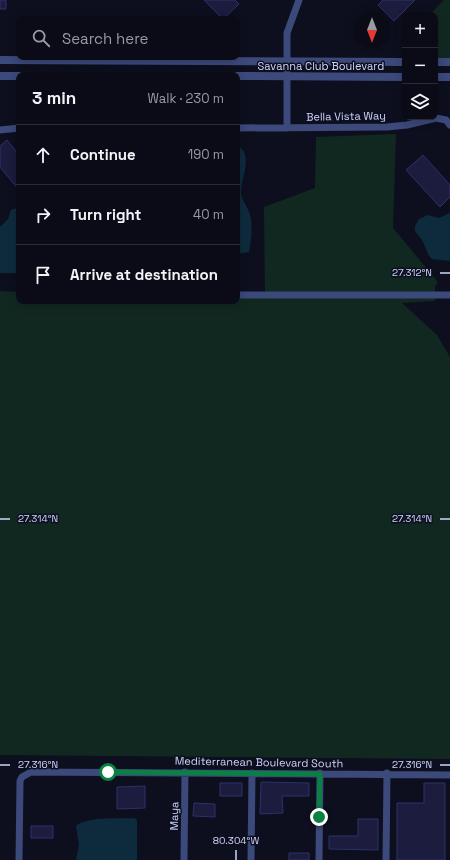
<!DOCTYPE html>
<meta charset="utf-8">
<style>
:root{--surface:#0a0b16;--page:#181923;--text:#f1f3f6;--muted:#999ba1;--line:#2a2b35}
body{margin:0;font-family:"Space Grotesk",sans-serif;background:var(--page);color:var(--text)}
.controls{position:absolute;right:12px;top:12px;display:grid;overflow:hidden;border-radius:8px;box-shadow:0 2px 10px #0003}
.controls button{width:36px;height:36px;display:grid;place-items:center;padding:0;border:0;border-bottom:1px solid var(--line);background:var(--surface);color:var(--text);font:20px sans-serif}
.compass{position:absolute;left:354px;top:12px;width:36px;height:36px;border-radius:50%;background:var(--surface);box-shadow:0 2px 10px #0003;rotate:180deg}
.stop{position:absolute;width:12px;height:12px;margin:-9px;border:3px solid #0b8043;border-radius:50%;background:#fff}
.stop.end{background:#0b8043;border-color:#fff;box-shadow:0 1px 4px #0008}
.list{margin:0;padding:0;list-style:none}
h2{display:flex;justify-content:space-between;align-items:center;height:52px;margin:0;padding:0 16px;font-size:17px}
h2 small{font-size:13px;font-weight:400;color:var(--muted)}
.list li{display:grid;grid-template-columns:26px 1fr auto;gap:12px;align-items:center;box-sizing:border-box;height:60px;padding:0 16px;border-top:1px solid var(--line)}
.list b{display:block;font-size:15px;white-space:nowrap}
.list em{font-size:13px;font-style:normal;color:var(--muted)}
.icon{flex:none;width:22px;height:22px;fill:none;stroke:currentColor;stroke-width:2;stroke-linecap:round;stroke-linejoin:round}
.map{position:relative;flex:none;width:450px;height:860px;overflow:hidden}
.search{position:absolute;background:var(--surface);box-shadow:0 2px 10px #0003;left:16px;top:16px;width:224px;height:44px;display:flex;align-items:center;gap:10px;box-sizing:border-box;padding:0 14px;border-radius:8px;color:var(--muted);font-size:15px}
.panel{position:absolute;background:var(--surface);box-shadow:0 2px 10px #0003;left:16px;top:72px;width:224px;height:232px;border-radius:8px}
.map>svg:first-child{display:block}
.green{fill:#112821}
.water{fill:#0e2b3d}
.building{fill:#1b1c3e;stroke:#2e3169}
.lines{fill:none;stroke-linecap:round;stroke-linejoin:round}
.minor{stroke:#3b497b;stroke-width:7}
.tertiary{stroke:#3b497b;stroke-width:8}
.route{stroke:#0b8043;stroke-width:5}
.ticks{fill:none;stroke:#ced4fc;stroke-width:1.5}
.labels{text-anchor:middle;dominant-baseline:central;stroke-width:3;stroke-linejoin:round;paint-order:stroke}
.street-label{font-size:11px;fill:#ced4fc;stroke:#0d0f1e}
.ticks-label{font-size:10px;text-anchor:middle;fill:#ced4fc;stroke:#0d0f1e;stroke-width:3;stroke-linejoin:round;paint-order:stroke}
</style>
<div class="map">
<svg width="450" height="860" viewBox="0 0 450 860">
<rect width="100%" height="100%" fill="#0d0f1e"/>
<!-- green -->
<path class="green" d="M444 0H450V58H435V15H429Z
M396 134 393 228 438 282 435 286V301L402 303 437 335 450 357V759L0 755V291L19 292V301H237V296H265L264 207 315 188 316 137Z"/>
<!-- water -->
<path class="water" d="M237 145C254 154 241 178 241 192 241 201 248 206 250 215 253 226 251 240 249 252L237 254V234L239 226 237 220Z
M19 207V273H0V227L8 219 11 210Z
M450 213V261L432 259 429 256 422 240 415 231V226L419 219 428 215 439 218Z
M134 818 137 820V860H76L79 845 76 826C87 816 119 819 134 818Z"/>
<!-- building -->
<path class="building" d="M0 0H6V9H0Z
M204 0H235L239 4 223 19Z
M383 0H415L394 21 378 5Z
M7 140 19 155V190L0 167V146Z
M423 155 450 185V197L440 207 406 170Z
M261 782 309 783V796H282L283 813 260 814Z
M220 783H242V796H220Z
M424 783H445V860H397V803H424Z
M145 786V808L117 809V787Z
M194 803 215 804V817L193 816Z
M358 819H378V850L329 849V836H358Z
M31 826H53V838H31Z
M289 853H309V860H289Z"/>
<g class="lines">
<!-- minor -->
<path class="minor" d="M237 128 387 127 407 125 436 118 446 120 450 125
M287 128V33L299 0
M0 130 19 128
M237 295H450
M19 860 20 781 22 777 31 772 450 775
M184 860 185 772
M251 860 252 773
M319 860 320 773
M386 860 387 773"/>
<!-- tertiary -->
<path class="tertiary" d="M0 60 405 62
M435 62H450
M0 76H19
M237 76 405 77
M435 77H450"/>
</g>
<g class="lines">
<!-- route -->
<path class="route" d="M108 772 320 774 319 817"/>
</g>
<!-- ticks -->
<path class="ticks" d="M440 273H450M0 519H10M440 519H450M0 765H10M440 765H450M236 850V860"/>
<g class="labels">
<!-- street labels -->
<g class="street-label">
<text x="321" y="66">Savanna Club Boulevard</text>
<text transform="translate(346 116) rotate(-1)">Bella Vista Way</text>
<text transform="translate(259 762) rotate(1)">Mediterranean Boulevard South</text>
<text transform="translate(174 816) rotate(-89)">Maya</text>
</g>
</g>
<g class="ticks-label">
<text x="412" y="276">27.312°N</text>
<text x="412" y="522">27.314°N</text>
<text x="38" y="522">27.314°N</text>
<text x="38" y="768">27.316°N</text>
<text x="412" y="768">27.316°N</text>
<text x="236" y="844">80.304°W</text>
</g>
</svg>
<div class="controls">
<button>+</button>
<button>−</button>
<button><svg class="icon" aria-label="layers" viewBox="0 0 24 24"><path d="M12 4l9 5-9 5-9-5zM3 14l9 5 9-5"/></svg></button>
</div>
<svg class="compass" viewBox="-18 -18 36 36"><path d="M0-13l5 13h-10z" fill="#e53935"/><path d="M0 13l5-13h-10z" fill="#999ba1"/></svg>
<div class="stop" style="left:108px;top:772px"></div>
<div class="stop end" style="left:319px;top:817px"></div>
<div class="search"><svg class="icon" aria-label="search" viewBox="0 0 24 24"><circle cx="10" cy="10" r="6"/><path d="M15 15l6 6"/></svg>Search here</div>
<section class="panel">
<h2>3 min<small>Walk · 230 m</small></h2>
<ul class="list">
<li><svg class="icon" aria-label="ahead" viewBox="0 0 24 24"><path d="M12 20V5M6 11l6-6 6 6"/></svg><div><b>Continue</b></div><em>190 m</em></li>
<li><svg class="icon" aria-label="right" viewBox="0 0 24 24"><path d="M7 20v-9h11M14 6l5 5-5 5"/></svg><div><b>Turn right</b></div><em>40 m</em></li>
<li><svg class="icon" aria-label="arrive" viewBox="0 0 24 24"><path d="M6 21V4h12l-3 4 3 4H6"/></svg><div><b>Arrive at destination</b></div></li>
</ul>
</section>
</div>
